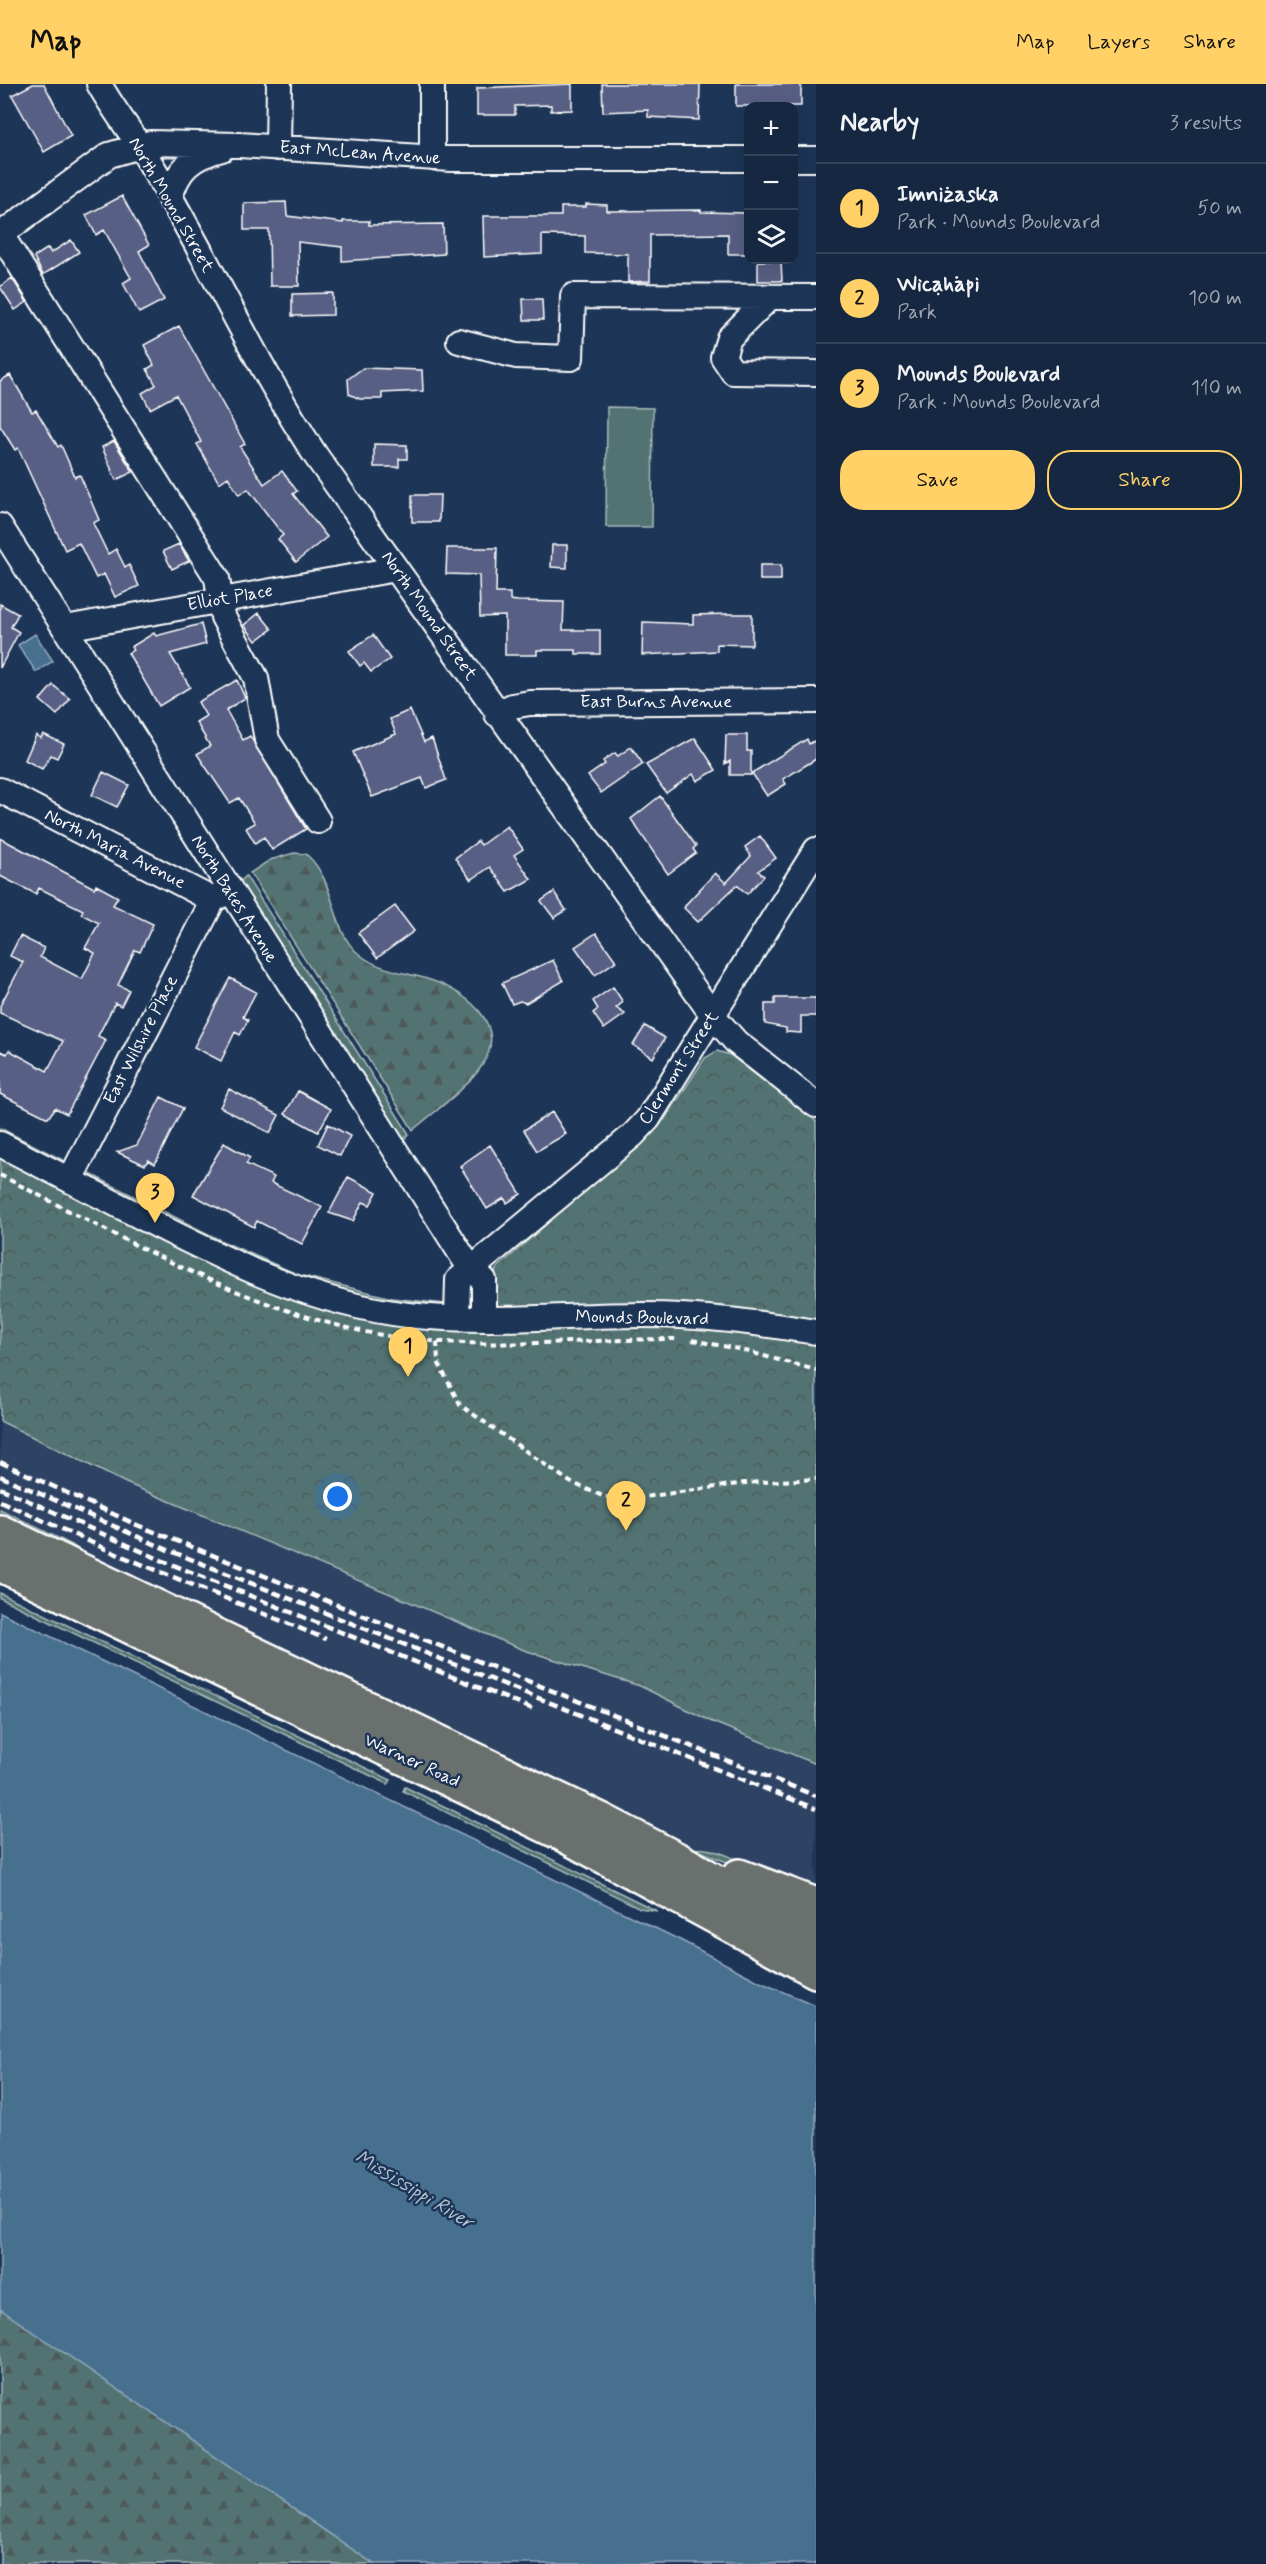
<!DOCTYPE html>
<meta charset="utf-8">
<style>
:root{--surface:#162841;--page:#23344c;--text:#f1f3f6;--muted:#9ea6b1;--line:#35445a;--accent:#ffd166}
body{margin:0;font-family:Mynerve,sans-serif;background:var(--page);color:var(--text)}
.controls{position:absolute;right:18px;top:18px;display:grid;overflow:hidden;border-radius:12px;box-shadow:0 6px 24px #0002}
.controls button{width:54px;height:54px;display:grid;place-items:center;padding:0;border:0;border-bottom:2px solid var(--line);background:var(--surface);color:var(--text);font:30px sans-serif}
.you{position:absolute;left:338px;top:1413px;width:21px;height:21px;margin:-15px;border:4px solid #fff;border-radius:50%;background:#1a73e8;box-shadow:0 0 0 9px #1a73e833}
.badge{display:grid;place-items:center;width:39px;height:39px;border-radius:50%;background:var(--accent);color:#111;font-size:20px;font-weight:700}
.pin{position:absolute;translate:-50% -50px;filter:drop-shadow(0 2px 3px #0008)}
.pin::after{content:'';position:absolute;top:32px;width:21px;height:18px;background:inherit;clip-path:polygon(0 0,100% 0,50% 100%)}
.list{margin:0;padding:0;list-style:none}
h2{display:flex;justify-content:space-between;align-items:center;height:78px;margin:0;padding:0 24px;font-size:26px}
h2 small{font-size:20px;font-weight:400;color:var(--muted)}
.list li{display:grid;grid-template-columns:39px 1fr auto;gap:18px;align-items:center;box-sizing:border-box;height:90px;padding:0 24px;border-top:2px solid var(--line)}
.list b{display:block;font-size:22px;white-space:nowrap}
.list p{margin:0;font-size:20px;white-space:nowrap;color:var(--muted)}
.list em{font-size:20px;font-style:normal;color:var(--muted)}
.actions{display:flex;gap:12px;padding:18px 24px}
.actions a{flex:1;padding:14px 0;border:2px solid var(--accent);border-radius:24px;text-align:center;font-size:21px;color:var(--accent)}
.actions .main{background:var(--accent);color:#111}
.icon{flex:none;width:33px;height:33px;fill:none;stroke:currentColor;stroke-width:2;stroke-linecap:round;stroke-linejoin:round}
.map{position:relative;flex:none;width:816px;height:2480px;overflow:hidden}
header{display:flex;align-items:center;gap:36px;box-sizing:border-box;height:84px;padding:0 30px;background:var(--accent);color:#111}
header strong{font-size:28px}
nav{display:flex;gap:33px;margin-inline-start:auto;font-size:21px}
main{display:flex}
aside{flex:1;background:var(--surface)}
.map>svg:first-child{display:block}
.built{fill:#2f4264}
.green{fill:#527373;stroke:#a8b9b9;stroke-width:1.5}
.forest{fill:url(#forest-firs);stroke:#a8b9b9;stroke-width:1.5}
.park{fill:url(#park-crowns);stroke:#a8b9b9;stroke-width:1.5}
.water{fill:#476f8f;stroke:#91a9bc;stroke-width:1.5}
.building{fill:#595f84;stroke:#fff;stroke-width:1.5}
.lines{fill:none;stroke-linecap:round;stroke-linejoin:round}
.minor-casing{stroke:#fff;stroke-width:28}
.highway-casing{stroke:#fff;stroke-width:38}
.path{stroke:#fff;stroke-width:4;stroke-dasharray:6 4.5;stroke-linecap:butt}
.minor{stroke:#1d3557;stroke-width:24}
.highway{stroke:#6b706d;stroke-width:33}
.rail{stroke:#fff;stroke-width:4.5;stroke-dasharray:9 4.5;stroke-linecap:butt}
.labels{text-anchor:middle;dominant-baseline:central;stroke-width:5;stroke-linejoin:round;paint-order:stroke}
.street-label{font-size:18px;fill:#fff;stroke:#1d3557}
.water-label{font-size:20px;font-style:italic;fill:#b5c5d2;stroke:#1d3557}
</style>
<header>
<strong>Map</strong>
<nav><a>Map</a><a>Layers</a><a>Share</a></nav>
</header>
<main>
<div class="map">
<svg width="816" height="2480" viewBox="0 0 816 2480">
<defs>
<pattern id="forest-firs" width="22" height="20" patternUnits="userSpaceOnUse" patternTransform="scale(1.5)"><rect width="22" height="20" fill="#527373"/><path d="M5 1l3.5 6h-7zM16 11l3.5 6h-7z" fill="#4e5a5a"/></pattern>
<pattern id="park-crowns" width="20" height="18" patternUnits="userSpaceOnUse" patternTransform="scale(1.5)"><rect width="20" height="18" fill="#527373"/><path d="M2 6a3 3 0 1 1 6 0M12 15a3 3 0 1 1 6 0" fill="none" stroke="#4e5a5a"/></pattern>
</defs>
<rect width="100%" height="100%" fill="#1d3557"/>
<filter id="ink" filterUnits="userSpaceOnUse"><feTurbulence type="fractalNoise" baseFrequency=".0167" numOctaves="2"/><feDisplacementMap in="SourceGraphic" scale="12" xChannelSelector="R" yChannelSelector="G"/><feConvolveMatrix kernelMatrix="1 2 1 2 8 2 1 2 1" color-interpolation-filters="sRGB"/></filter>
<g filter="url(#ink)">
<!-- built -->
<path class="built" d="M0 1330 816 1670V1813L659 1749 0 1430Z"/>
<!-- green -->
<path class="green" d="M607 323 653 324 652 443H606Z
M246 792 409 1050 403 1056 240 798Z
M0 1425 72 1461 91 1475 0 1434Z
M0 1494 517 1742 646 1812 505 1741 0 1500Z
M0 1509 391 1696 388 1700 0 1514Z
M405 1703 657 1827 640 1824 403 1707Z
M695 1765C717 1761 759 1787 778 1799Z"/>
<!-- forest -->
<path class="forest" d="M294 769 306 770C338 798 330 847 359 870 378 886 404 888 427 895 462 905 509 938 483 980 469 1003 434 1028 413 1046L250 789 270 776Z
M0 2224 374 2480H0Z"/>
<!-- park -->
<path class="park" d="M717 967 730 971 816 1037V1680L710 1637 640 1602 524 1566 126 1399 0 1337V1044L222 1157 299 1191 392 1214 446 1220H492L494 1190 497 1184 665 1035 705 974Z"/>
<!-- water -->
<path class="water" d="M35 550 53 577 36 588 18 561Z
M0 1528 682 1857 760 1898 816 1922V2480H374L0 2225Z"/>
<!-- building -->
<path class="building" d="M33 0H44L71 52 44 68 12 11Z
M572 0V26L551 27V21L515 22V31H477V4Z
M602 0H700L699 36 648 33V26L603 28Z
M736 0H801V22H736Z
M122 112 149 161 139 167 164 216 139 229 123 199 131 194 104 146 96 151 86 131Z
M286 118 287 132 343 139V137H369V141L443 140 444 170 342 177V163L298 158 299 202H270L269 146H244V119Z
M586 120 607 121V127L701 126V128L748 129V170H728V150L650 151V197L628 198V170L585 169V152L542 151V170L484 173 483 132H561V123H586Z
M71 156 79 168 43 191 34 173 48 164 51 169Z
M758 177H781L782 197H758Z
M12 194 27 218 15 226 0 203Z
M333 209V231L292 232V210Z
M523 215H542L543 236H524Z
M179 242 245 360 240 363 264 400 282 387 297 407 293 410 327 453 296 478 278 455 283 451 248 405 239 411 228 393 219 399 197 360 201 358 176 311 150 325 142 309 156 301 147 285 154 281 144 261Z
M363 284 422 286 423 307 382 309V315H360L349 310 348 295Z
M10 291 32 328 36 326 58 363 61 361 75 393 80 391 99 436 93 439 108 470 116 465 125 483 129 481 139 502 115 513 104 490 96 494 79 459 65 466 18 364 15 366 0 342V297Z
M114 357 133 388 116 396 102 363Z
M374 360 407 361V375H399V383H374Z
M412 411H440L439 438H412Z
M179 460 189 477 172 485 163 467Z
M552 461H567V484L551 483Z
M447 464H497L496 509H510V516L518 517 564 518 563 546H600V570H576V566H537V571H505V532L480 533 479 491 446 490Z
M760 481H781V496H760Z
M0 520 18 530 11 543 19 548 0 584Z
M259 529 272 545 256 557 244 541Z
M727 530H752V561L717 560V567L642 571 643 538 693 540V531Z
M201 540 206 560 170 570 190 603 159 622 128 569 133 566 131 563 154 549 156 552Z
M373 551 390 575 371 588 364 579 360 582 349 567Z
M237 596 245 614 226 626 243 656 250 652 306 745 272 766 264 753 255 759 246 744 255 739 239 714 230 719 197 670 210 662 196 638 206 632 198 618Z
M53 601 70 615 57 631 40 616Z
M410 626 424 658 432 654 446 696 426 704 422 694 372 713 353 668 396 650 390 635Z
M43 650 64 660 57 674 51 671 42 685 25 676 36 651 41 654Z
M726 651H747V667H751V691H730V677L725 680Z
M695 654 716 686 697 697 693 690 666 709 646 681Z
M807 655 809 660 816 656V675L783 695 786 700 767 712 752 689Z
M631 663 643 680 601 709 588 692 605 680 603 677 615 669 618 672Z
M103 688 129 701 117 723 92 711Z
M660 712 696 762 693 765 696 769 668 790 631 735Z
M507 742 523 765 514 771 531 795 508 808 490 783 471 796 455 774 478 757 481 761Z
M760 752 776 774 758 787 764 792 747 810 737 801 698 838 684 824 687 819 715 789 726 799 751 772 745 763Z
M0 754 94 804 96 801 118 813 113 821 153 840 140 868 135 866 118 901 129 906 121 922 115 919 98 952 106 956 67 1030 55 1024 48 1034 0 1010V967L7 970 9 966 47 987 63 957 0 929V922L23 878 10 872 20 852 44 864 40 873 82 895 95 869 85 864 99 839 81 830 83 826 39 804 36 810 0 792Z
M554 808 566 826 554 834 541 817Z
M395 822 414 847 377 874 358 849Z
M596 849 616 877 595 891 575 863Z
M553 876 563 897 526 919 520 917 512 920 502 899Z
M230 894 256 908 243 933 248 936 240 951 235 948 221 977 194 963Z
M613 903 623 918 616 924 625 930 604 945 593 929 598 925 593 917Z
M775 914H816V932H801V949L786 948V944L765 940V920H775Z
M645 942 665 954 653 974 633 961Z
M229 1005 279 1031 270 1049 220 1023Z
M298 1007 331 1025 318 1048 285 1030Z
M161 1013 183 1024 155 1080 148 1076 145 1081 117 1068 137 1061Z
M552 1028 566 1050 537 1067 524 1046Z
M328 1040 350 1052 340 1072 318 1061Z
M224 1059 250 1074 246 1080 274 1093 271 1099 322 1123 302 1160 257 1137 254 1143 193 1111Z
M490 1061 521 1110 507 1119 504 1114 487 1125 460 1082Z
M348 1093 377 1108 370 1121 363 1118 353 1137 329 1129Z"/>
<g class="lines">
<defs>
<path id="minor" d="M99 0C114 27 133 50 149 77 208 173 254 278 316 372L714 933 736 958 816 1021
M278 64 279 0
M432 74V0
M794 75H816
M170 115C177 84 192 73 222 65
M0 149 217 494 223 533 256 594 267 656 318 737
M0 151 109 71 150 59 239 61 451 75H748
M770 213 729 254 723 273 733 288 816 289
M459 257 516 272 571 274 573 212 816 213
M0 442 468 1181 484 1196V1235
M65 544 396 485
M497 630 512 622 530 619 816 617
M0 706 213 816 227 808
M0 1060C49 1085 97 1110 145 1135 229 1178 313 1220 408 1231 487 1240 566 1231 644 1231 702 1231 759 1239 816 1248
M70 1096 213 816
M457 1234 458 1196 633 1051 648 1035 816 766"/>
<path id="highway" d="M0 1448 605 1738 684 1779 816 1855
M0 1480 557 1747 816 1887
M739 1792 816 1821"/>
</defs>
<!-- minor casing -->
<use href="#minor" class="minor-casing"/>
<!-- highway casing -->
<use href="#highway" class="highway-casing"/>
<!-- path -->
<path class="path" d="M0 1091C123 1154 263 1236 402 1254 493 1266 587 1255 678 1255
M692 1256 738 1265 816 1286
M437 1258 438 1278 460 1321 570 1398 605 1413 630 1415 745 1399 816 1395"/>
<!-- minor -->
<use href="#minor" class="minor"/>
<!-- highway -->
<use href="#highway" class="highway"/>
<!-- rail -->
<path class="rail" d="M0 1378 137 1441 816 1712
M0 1392 168 1466 816 1725
M0 1404 161 1476 535 1626
M0 1417 119 1471 326 1555"/>
</g>
</g>
<g class="labels">
<!-- street labels -->
<g class="street-label">
<text transform="translate(360 69) rotate(4)">East McLean Avenue</text>
<text transform="translate(171 121) rotate(60)">North Mound Street</text>
<text transform="translate(230 514) rotate(-10)">Elliot Place</text>
<text transform="translate(429 532) rotate(55)">North Mound Street</text>
<text x="656" y="618">East Burns Avenue</text>
<text transform="translate(115 765) rotate(27)">North Maria Avenue</text>
<text transform="translate(234 815) rotate(58)">North Bates Avenue</text>
<text transform="translate(141 956) rotate(-63)">East Wilshire Place</text>
<text transform="translate(679 984) rotate(-57)">Clermont Street</text>
<text transform="translate(642 1234) rotate(1)">Mounds Boulevard</text>
<text transform="translate(412 1677) rotate(25)">Warner Road</text>
</g>
<!-- water labels -->
<g class="water-label">
<text transform="translate(414 2106) rotate(31)">Mississippi River</text>
</g>
</g>
</svg>
<div class="controls">
<button>+</button>
<button>−</button>
<button><svg class="icon" aria-label="layers" viewBox="0 0 24 24"><path d="M12 4l9 5-9 5-9-5zM3 14l9 5 9-5"/></svg></button>
</div>
<div class="you"></div>
<div class="pin badge" style="left:408px;top:1293px">1</div>
<div class="pin badge" style="left:626px;top:1447px">2</div>
<div class="pin badge" style="left:155px;top:1139px">3</div>
</div>
<aside>
<h2>Nearby<small>3 results</small></h2>
<ul class="list">
<li><span class="badge">1</span><div><b>Imniżaska</b><p>Park · Mounds Boulevard</p></div><em>50 m</em></li>
<li><span class="badge">2</span><div><b>Wic̣aḣapi</b><p>Park</p></div><em>100 m</em></li>
<li><span class="badge">3</span><div><b>Mounds Boulevard</b><p>Park · Mounds Boulevard</p></div><em>110 m</em></li>
</ul>
<div class="actions"><a class="main">Save</a><a>Share</a></div>
</aside>
</main>
